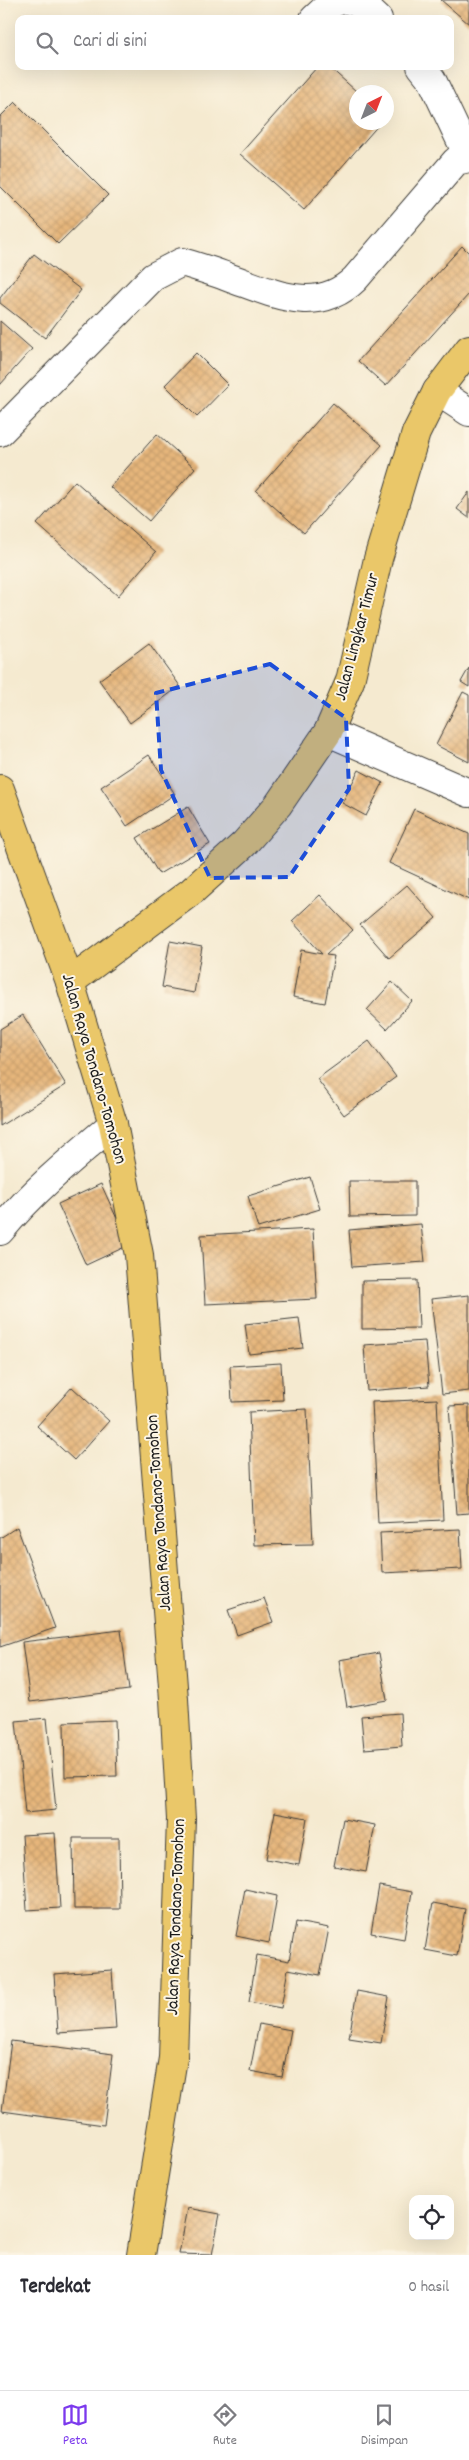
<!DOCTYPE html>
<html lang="id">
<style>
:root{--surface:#fff;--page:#f2f2f3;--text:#2b2b33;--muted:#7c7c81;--line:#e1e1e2;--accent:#7c3aed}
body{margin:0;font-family:Dekko,sans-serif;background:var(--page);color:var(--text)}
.controls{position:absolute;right:15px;bottom:15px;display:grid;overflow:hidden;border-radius:10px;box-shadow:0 5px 20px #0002}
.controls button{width:45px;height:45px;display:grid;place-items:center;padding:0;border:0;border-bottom:1px solid var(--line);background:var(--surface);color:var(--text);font:25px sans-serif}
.compass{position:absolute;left:349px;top:85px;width:45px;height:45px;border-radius:50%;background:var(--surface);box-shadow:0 5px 20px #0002;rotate:42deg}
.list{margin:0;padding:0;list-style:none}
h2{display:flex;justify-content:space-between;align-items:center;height:65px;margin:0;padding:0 20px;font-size:21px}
h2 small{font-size:16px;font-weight:400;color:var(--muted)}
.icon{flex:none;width:28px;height:28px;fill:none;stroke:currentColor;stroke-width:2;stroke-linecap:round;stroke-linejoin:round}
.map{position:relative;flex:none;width:469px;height:2255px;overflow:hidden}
.search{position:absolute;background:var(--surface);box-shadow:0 5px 20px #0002;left:15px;right:15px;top:15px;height:55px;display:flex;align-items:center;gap:12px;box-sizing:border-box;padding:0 18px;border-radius:10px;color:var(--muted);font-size:19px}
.sheet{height:135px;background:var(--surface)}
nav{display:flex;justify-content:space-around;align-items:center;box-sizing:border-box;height:70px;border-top:1px solid var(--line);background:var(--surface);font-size:14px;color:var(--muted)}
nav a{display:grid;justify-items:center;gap:2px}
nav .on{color:var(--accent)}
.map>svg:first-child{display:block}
.building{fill:url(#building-cross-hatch)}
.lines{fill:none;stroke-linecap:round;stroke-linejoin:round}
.minor-casing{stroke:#3d3b37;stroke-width:30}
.major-casing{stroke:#3d3b37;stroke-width:30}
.highway-casing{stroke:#3d3b37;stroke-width:30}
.minor{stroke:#fff;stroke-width:28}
.major{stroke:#eac769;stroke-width:28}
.highway{stroke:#eac769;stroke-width:28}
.marked{fill:#1d4ed8;fill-opacity:0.2;stroke:#1d4ed8;stroke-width:4;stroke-dasharray:10 6;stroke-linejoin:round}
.labels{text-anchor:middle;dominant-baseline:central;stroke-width:4;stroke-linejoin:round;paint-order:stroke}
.street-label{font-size:18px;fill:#1c1c1c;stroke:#fcf5e5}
</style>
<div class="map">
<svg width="469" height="2255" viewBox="0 0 469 2255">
<defs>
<pattern id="building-cross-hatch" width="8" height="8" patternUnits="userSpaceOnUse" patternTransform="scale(1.25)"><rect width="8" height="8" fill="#e6b67c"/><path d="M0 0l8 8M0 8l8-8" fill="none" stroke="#c59c6b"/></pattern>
</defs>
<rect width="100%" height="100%" fill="#fcf5e5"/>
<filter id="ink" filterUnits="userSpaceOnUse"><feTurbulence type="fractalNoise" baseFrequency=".02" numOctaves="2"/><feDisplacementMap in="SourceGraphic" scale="10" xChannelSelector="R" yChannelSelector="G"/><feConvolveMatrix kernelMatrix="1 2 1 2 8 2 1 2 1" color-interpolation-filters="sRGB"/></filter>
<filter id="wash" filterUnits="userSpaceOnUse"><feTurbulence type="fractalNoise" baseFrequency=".0096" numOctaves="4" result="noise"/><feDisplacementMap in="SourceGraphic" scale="20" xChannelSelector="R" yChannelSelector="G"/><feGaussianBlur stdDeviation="1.12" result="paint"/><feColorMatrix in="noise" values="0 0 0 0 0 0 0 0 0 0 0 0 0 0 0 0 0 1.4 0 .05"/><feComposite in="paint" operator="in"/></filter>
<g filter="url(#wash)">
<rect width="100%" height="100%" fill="#f5ead0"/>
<g id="blocks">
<!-- building -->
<path class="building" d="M441 0H469V24Z
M318 66H328L356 91V122H381L304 210 240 154Z
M15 102 108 195 58 244 0 186V117Z
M462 246 469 253V294L386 386 358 361Z
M34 254 81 290 45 338 0 303V298Z
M0 321 32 349 0 385Z
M196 353 228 385 197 417 165 385Z
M333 403 382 445 304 533 256 491Z
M157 434 195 468 149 521 110 487Z
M75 481 156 552 118 596 37 524Z
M469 492V518L457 509Z
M149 643 180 686 130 723 99 680Z
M469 668V687L461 682Z
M463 692 469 695V762L436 745Z
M149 755 175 794 127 826 101 787Z
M359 770 383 783 366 816 342 803Z
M188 807 210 844 159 874 137 838Z
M414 809 469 834V900L389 863Z
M407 885 436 918 389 958 360 925Z
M320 895 353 930 326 955 334 956 325 1003 293 997 301 950 322 954 292 921Z
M170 941 202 947 194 993 162 987Z
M392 982 412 1001 387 1029 367 1010Z
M23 1015 66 1085 0 1126V1029Z
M369 1041 396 1077 344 1115 317 1079Z
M310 1177 320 1209 258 1228 248 1196Z
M349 1181H415V1216L350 1217Z
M101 1184 129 1245 86 1265 58 1204Z
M421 1224 425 1262 352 1267 349 1230Z
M313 1229 317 1299 205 1304 201 1235Z
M417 1280 419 1328 362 1329V1281Z
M469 1295V1391L442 1394 431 1299Z
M299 1318 303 1348 249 1354 245 1324Z
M425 1341 429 1386 367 1391 364 1345Z
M281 1363 283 1400 232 1402 230 1366Z
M72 1387 109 1421 74 1460 37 1426Z
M437 1399 443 1520 378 1523 372 1402Z
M469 1405V1513L457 1514 449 1406Z
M307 1409 313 1544 254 1545 249 1412Z
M17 1527 55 1628 0 1647V1538Z
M460 1529 462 1569 382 1573 380 1533Z
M264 1598 273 1622 237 1635 228 1610Z
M121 1630 129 1690 30 1702 22 1642Z
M379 1653 387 1700 347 1707 339 1660Z
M400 1713 402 1746 364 1749 361 1716Z
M47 1718 56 1810 25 1813 16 1721Z
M115 1720 117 1776 65 1777 64 1722Z
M275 1812 307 1818 299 1865 266 1859Z
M343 1819 375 1825 366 1872 334 1866Z
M55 1833 60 1908 27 1910 22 1835Z
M73 1838H119L120 1909H74Z
M379 1886 412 1892 404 1939 371 1933Z
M245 1889 277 1896 269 1943 236 1936Z
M433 1903 465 1909 457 1956 425 1950Z
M296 1922 329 1928 320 1975 288 1969 281 2008 249 2002 257 1955 289 1961Z
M112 1970 116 2029 58 2033 54 1974Z
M357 1991 389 1997 381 2043 349 2038Z
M259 2024 291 2030 282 2077 250 2071Z
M11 2041 113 2054 104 2125 2 2111Z
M188 2208 220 2214 212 2255 179 2254Z"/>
</g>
</g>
<g filter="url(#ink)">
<use href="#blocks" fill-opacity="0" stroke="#3d3b37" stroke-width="1"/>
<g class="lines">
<defs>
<path id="minor" d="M347 0 363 5 378 19
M314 19 329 5 341 0
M421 66 432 80 469 158
M437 391 469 412
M0 432 153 277 182 262C198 267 215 272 230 278 273 293 317 316 355 279L456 161 469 158
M328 732 469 793
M0 1231C34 1190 73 1158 113 1124"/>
<path id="major" d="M70 982 192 891 244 844 278 805 328 732 350 681 378 559 416 433 437 391 469 349"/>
<path id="highway" d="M0 789 70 982 113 1124 139 1255 174 1699 181 1819 173 2058 141 2255"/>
</defs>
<!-- minor casing -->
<use href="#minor" class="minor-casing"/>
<!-- major casing -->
<use href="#major" class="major-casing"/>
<!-- highway casing -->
<use href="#highway" class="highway-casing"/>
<!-- minor -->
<use href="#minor" class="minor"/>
<!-- major -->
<use href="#major" class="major"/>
<!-- highway -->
<use href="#highway" class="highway"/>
</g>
</g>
<!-- marked area -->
<path class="marked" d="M270 664 346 718 349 789 289 877 210 878 161 770 156 693Z"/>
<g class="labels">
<!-- street labels -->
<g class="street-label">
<text transform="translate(358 637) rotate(-75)">Jalan Lingkar Timur</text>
<text transform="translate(93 1069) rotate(74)">Jalan Raya Tondano-Tomohon</text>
<text transform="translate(160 1513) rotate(-94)">Jalan Raya Tondano-Tomohon</text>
<text transform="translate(177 1917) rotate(-88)">Jalan Raya Tondano-Tomohon</text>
</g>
</g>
</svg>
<div class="controls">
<button><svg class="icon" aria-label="locate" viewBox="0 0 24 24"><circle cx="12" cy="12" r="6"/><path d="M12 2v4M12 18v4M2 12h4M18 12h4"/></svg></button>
</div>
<svg class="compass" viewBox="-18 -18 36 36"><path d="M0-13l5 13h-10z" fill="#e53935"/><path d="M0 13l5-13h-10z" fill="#7c7c81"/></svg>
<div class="search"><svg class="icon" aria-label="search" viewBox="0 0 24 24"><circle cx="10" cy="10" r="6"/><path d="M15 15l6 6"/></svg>Cari di sini</div>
</div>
<section class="sheet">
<h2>Terdekat<small>0 hasil</small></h2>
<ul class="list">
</ul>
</section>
<nav>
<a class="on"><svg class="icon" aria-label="map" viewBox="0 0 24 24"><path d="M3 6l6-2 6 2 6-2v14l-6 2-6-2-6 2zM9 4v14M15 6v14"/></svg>Peta</a>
<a><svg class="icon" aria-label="directions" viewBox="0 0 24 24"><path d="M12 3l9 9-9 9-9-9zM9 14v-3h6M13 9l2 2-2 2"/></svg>Rute</a>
<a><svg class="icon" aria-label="saved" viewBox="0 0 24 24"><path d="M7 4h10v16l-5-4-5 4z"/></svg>Disimpan</a>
</nav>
